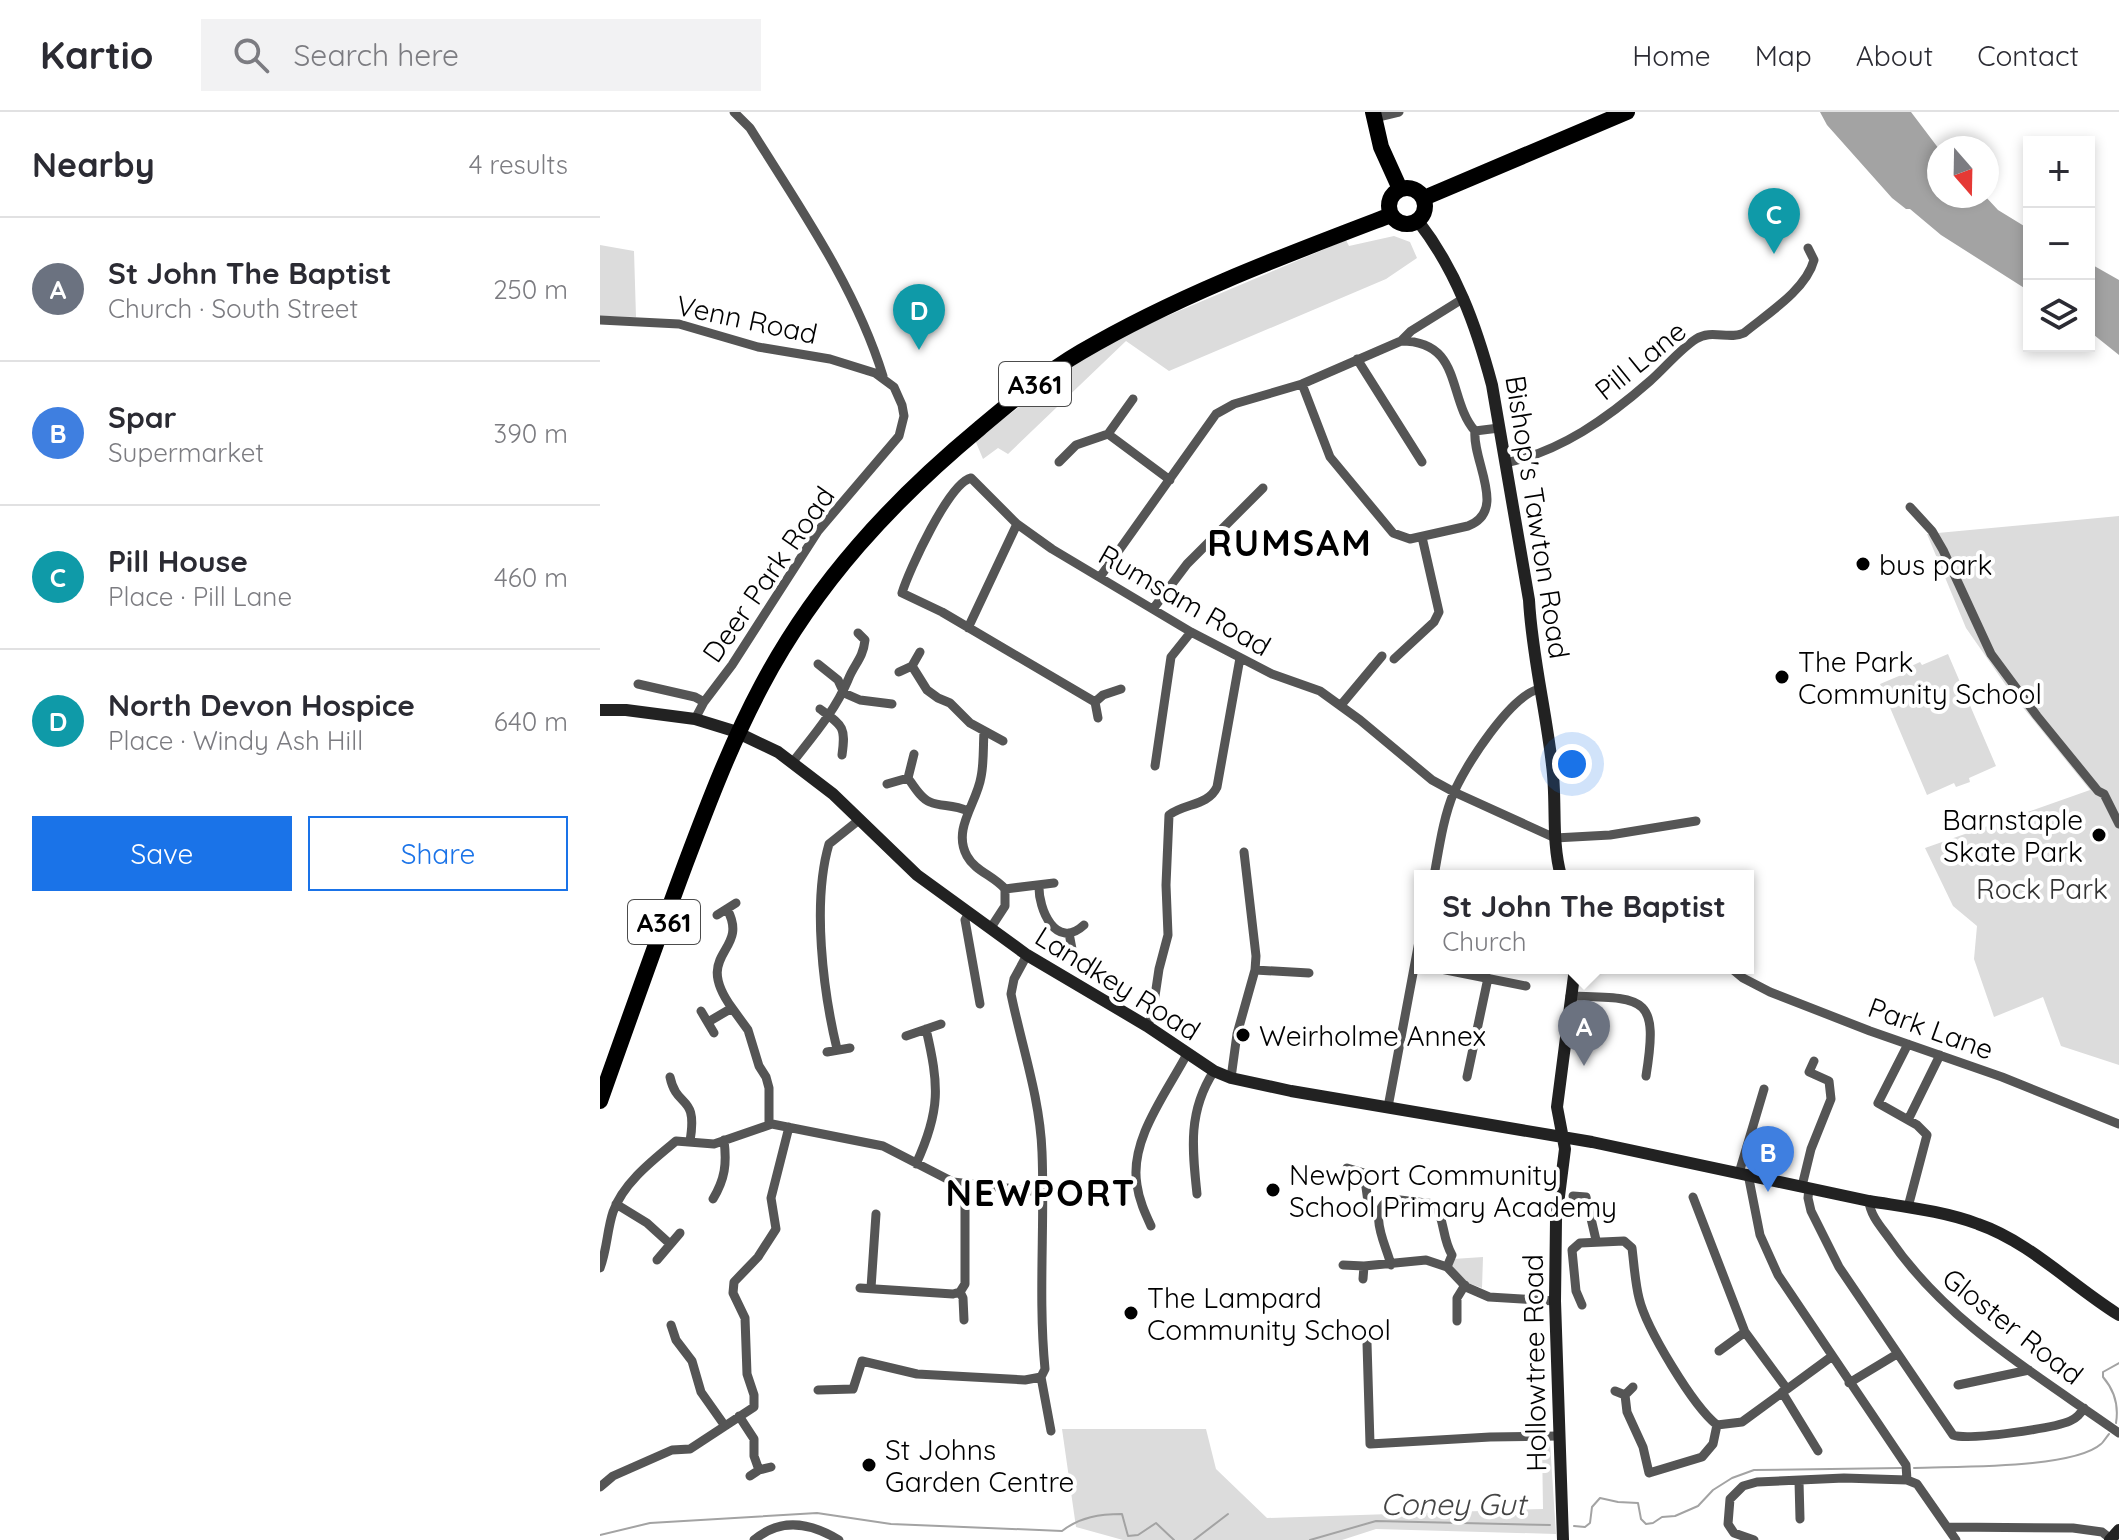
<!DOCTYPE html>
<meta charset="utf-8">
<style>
:root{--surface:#fff;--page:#f2f2f3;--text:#2b2b33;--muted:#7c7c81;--line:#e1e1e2;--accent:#1a73e8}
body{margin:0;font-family:Quicksand,sans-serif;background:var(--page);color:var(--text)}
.controls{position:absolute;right:24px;top:24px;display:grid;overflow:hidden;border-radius:0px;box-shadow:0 4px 12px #0003}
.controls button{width:72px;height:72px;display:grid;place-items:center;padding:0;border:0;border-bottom:2px solid var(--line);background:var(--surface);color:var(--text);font:40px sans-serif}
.compass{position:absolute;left:1327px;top:24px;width:72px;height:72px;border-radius:50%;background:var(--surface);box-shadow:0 4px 12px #0003;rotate:160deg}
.you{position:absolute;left:972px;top:652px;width:28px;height:28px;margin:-20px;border:6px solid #fff;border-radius:50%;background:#1a73e8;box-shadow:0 0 0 12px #1a73e833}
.badge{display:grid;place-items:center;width:52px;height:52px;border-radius:50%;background:var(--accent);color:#fff;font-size:26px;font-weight:700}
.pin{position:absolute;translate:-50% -66px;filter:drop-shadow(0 2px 4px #0008)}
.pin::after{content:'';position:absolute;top:42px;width:28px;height:24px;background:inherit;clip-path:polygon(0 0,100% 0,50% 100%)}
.popup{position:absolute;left:814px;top:758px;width:340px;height:104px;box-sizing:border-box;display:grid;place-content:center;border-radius:0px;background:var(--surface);filter:drop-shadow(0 2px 6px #0005);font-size:26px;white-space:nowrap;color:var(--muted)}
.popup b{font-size:30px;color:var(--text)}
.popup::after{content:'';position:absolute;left:50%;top:100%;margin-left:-16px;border:16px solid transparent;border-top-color:var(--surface)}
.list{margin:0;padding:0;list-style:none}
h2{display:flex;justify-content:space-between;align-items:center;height:104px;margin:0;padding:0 32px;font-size:34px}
h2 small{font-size:26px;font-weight:400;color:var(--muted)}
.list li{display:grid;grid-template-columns:52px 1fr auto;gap:24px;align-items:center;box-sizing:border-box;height:144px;padding:0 32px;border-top:2px solid var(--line)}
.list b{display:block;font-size:30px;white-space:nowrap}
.list p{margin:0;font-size:26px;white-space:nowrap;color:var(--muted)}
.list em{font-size:26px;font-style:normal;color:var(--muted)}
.actions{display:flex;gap:16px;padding:24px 32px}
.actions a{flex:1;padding:18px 0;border:2px solid var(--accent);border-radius:0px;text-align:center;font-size:28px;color:var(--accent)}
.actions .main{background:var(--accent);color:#fff}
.icon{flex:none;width:44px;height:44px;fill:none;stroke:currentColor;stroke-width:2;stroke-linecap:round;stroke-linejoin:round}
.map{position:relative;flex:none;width:1519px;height:1428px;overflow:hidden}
header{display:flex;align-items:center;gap:48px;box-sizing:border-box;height:112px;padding:0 40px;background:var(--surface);border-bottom:2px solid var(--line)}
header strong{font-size:38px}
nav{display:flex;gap:44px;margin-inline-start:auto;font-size:28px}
.search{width:560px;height:72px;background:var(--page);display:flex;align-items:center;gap:20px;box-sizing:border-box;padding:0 28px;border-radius:0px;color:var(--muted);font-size:30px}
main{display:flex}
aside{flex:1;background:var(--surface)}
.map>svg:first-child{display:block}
.green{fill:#dcdcdc}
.water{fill:#a3a3a3}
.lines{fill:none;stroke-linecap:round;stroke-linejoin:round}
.stream{stroke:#a3a3a3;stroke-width:2}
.street{stroke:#555;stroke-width:9}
.secondary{stroke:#222;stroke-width:12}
.highway{stroke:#000;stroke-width:16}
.poi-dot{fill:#000;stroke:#fff;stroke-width:3}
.labels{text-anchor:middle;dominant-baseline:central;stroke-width:8;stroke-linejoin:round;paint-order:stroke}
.shield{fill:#fff;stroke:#4c4c4c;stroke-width:2}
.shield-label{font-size:26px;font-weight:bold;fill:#000}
.street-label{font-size:28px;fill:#000;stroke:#fff}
.poi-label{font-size:28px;fill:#000;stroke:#fff;text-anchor:start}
.park-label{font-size:28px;fill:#333;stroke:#fff}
.water-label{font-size:30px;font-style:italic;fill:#444;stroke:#fff}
.district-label{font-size:36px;font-weight:bold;letter-spacing:2px;fill:#000;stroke:#fff}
</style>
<header>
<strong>Kartio</strong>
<div class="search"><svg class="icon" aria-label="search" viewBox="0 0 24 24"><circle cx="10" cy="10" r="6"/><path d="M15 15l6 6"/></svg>Search here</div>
<nav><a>Home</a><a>Map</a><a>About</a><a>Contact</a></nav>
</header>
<main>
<aside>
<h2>Nearby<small>4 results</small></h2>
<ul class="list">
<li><span class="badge" style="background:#6b7280">A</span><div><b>St John The Baptist</b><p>Church · South Street</p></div><em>250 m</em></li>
<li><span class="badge" style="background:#3f7fe0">B</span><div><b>Spar</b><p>Supermarket</p></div><em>390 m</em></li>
<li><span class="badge" style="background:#0f9aa8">C</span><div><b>Pill House</b><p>Place · Pill Lane</p></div><em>460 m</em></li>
<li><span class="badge" style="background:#0f9aa8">D</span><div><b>North Devon Hospice</b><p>Place · Windy Ash Hill</p></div><em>640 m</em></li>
</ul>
<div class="actions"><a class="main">Save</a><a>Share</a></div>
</aside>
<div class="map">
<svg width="1519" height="1428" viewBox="0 0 1519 1428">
<rect width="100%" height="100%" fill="#fff"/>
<!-- green -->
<path class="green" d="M794 124 810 130 817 146 786 167 569 259 526 229 408 342 398 336 383 347 375 328 483 247 541 215 746 128 749 134Z
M0 133 34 139 36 205 0 204Z
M1519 404V953L1461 934 1443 885 1394 905 1374 847 1377 814 1353 794 1325 736 1490 678 1412 582 1366 516 1327 422Z
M1348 542 1396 654 1369 666 1370 670 1356 675 1354 671 1327 683 1280 572 1306 561 1305 557 1320 550 1322 553Z
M883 1145 882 1176 868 1171 852 1155 853 1147Z
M462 1317H606L616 1357 667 1406 943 1397 942 1331H950L956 1422 776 1417 742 1428H523L476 1415Z"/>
<!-- water -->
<path class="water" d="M1220 0H1311L1339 37V84H1385L1398 98 1429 117V179L1341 123 1310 97H1306L1292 86 1227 13Z
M1489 151 1519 168V243L1489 219Z"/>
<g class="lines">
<!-- stream -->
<path class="stream" d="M1516 1311C1519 1293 1515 1279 1503 1265V1260L1519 1251
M1314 1356C1354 1354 1473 1357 1501 1332 1502 1332 1508 1323 1509 1322
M974 1414 985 1415 990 1411 992 1395 1000 1386 1018 1390 1038 1391 1041 1407 1046 1412 1053 1411 1062 1405 1075 1404 1098 1394 1113 1378 1132 1366 1154 1358 1301 1356
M0 1423 50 1411 217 1401 291 1412 462 1419C480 1405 500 1402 522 1402L528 1424 538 1423 556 1411 574 1428
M594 1428 628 1402
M710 1428 776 1409 950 1413"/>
<!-- street -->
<path class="street" d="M134 0 150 16C200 96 255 174 283 264
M774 6 799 0
M0 208 79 212 158 235 230 247 275 261 294 275 302 293 304 304 299 324 218 419 132 553 104 590 95 607
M801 229C863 229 847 287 875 319L899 316
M757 247 822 350
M702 272 730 345 793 421 810 427 868 414C908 399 872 349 875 319
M533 287 508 322 570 368
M459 350 476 333 508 322
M905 351C960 340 1008 306 1050 269 1065 256 1079 238 1096 227 1111 217 1129 228 1144 221 1167 202 1206 178 1214 148L1208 136
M1310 395 1332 419 1343 438 1391 542 1437 604 1498 679 1504 682 1519 712
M500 465 616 302 634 292 702 272 801 229 811 219 864 186
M553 497 587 452 663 376
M368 516 417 412
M320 540 312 554 327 578 338 586 350 591 370 611 403 629
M794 547 834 510 839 500 822 425
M218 552 238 568 244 581 260 588 292 592
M299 560 312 554
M38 572 95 585 104 590
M521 577 503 583 495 590 342 500 302 481C309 458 349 371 371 366L417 412 452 437 591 520 672 562 720 579 760 608 832 668 854 680 955 726 1010 723 1096 709
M495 590 498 606
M741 593 782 544
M220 597C243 614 246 615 242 643
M384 620C383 635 384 651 381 665 377 691 352 717 367 744 375 759 394 764 405 777V794L390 817
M314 642 308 666C313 673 321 687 330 690 341 695 352 692 368 699
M192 651C213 624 235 599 248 568 254 552 263 547 265 528L258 521
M555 654 571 545 591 520
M287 672 308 666
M834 764C839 737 843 706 854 680 867 652 910 584 939 577
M439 773C438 797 456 839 484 813
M405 777 454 771
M369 801 365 808 380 892
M117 803 136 791
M469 821 472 837
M427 843 414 867 411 882C422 935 440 986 442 1040 445 1112 438 1184 445 1257L441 1265 451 1319
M836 856 926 874
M1131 856 1143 866 1170 880 1270 919 1402 965 1519 1012
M655 858 709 861
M970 884C1045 886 1059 883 1046 964
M132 896 148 918 159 954 166 965 169 976V1012
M101 899 114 921
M108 910 132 896C91 839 151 841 127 797
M547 914 552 904 559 857 568 823 566 773 569 703C585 691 608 694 617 675L640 546
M306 924 341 912
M237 937C223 879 212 790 229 732L259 708
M227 940 250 936
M70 965C77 998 98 981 90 1029
M867 965 888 866
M631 966 637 922 655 858 656 844 644 740
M788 995 820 824
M1308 1008 1340 943
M316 1052C341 998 339 973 326 917
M747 1056 764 1061 769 1097 778 1100
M1139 1061 1164 977
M1148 1062 1160 1123 1178 1163 1306 1353 1307 1368 1317 1372 1356 1428
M1202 1074 1211 1037 1231 987 1229 969 1209 960 1214 949
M1209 1076 1208 1086 1211 1099 1239 1155 1353 1323C1368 1329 1454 1316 1470 1309 1477 1306 1480 1302 1484 1296
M597 1082C592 1036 588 999 614 959
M973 1084 986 1085 996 1128
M1093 1085 1145 1220 1187 1277
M113 1087C125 1067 127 1052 124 1028
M1269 1089C1270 1103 1281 1115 1289 1126 1348 1212 1436 1262 1519 1321
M16 1092 47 1111 69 1131
M1308 1095 1327 1023 1317 1013 1278 991 1308 932
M551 1114C545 1101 539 1088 537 1073 529 1028 567 980 587 942
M57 1148 80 1121
M743 1153 764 1154
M791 1153C786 1132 766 1099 791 1087L835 1092C845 1109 842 1126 852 1143L847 1155
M0 1156C7 1138 7 1118 13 1100 23 1071 53 1048 76 1029L114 1032 172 1012 283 1034 353 1070 441 1080
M763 1167 764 1154 826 1148 847 1155 866 1175 889 1185 955 1189
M260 1176 353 1182 360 1180
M271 1176 276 1102
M982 1193 976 1179 972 1138 980 1131 1024 1129 1032 1136C1034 1152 1035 1170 1039 1186 1046 1216 1093 1294 1117 1313L1142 1310 1231 1245
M364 1208 363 1186 360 1180 365 1172V1071
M857 1209V1186L865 1173
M71 1213 76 1228 92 1249 101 1280 125 1314
M767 1231 770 1332 890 1325 959 1324
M1119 1239 1145 1220
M1249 1271 1297 1242
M1358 1273 1429 1258
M218 1278 253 1277 262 1249 317 1262 425 1268 441 1265
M1015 1279 1025 1283 1033 1275
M1182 1280 1218 1339
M1025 1283 1027 1300 1043 1335 1049 1361 1102 1345 1113 1332 1117 1313
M139 1304 154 1327V1344L159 1358
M150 1364 159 1358 171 1355
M1199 1369 1200 1407
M0 1375 13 1364 72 1338 90 1337 154 1295V1283L147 1262 145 1206 133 1181 134 1170 158 1145 176 1117 171 1086 189 1015
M1348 1415 1473 1416 1502 1420 1511 1427
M154 1428C181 1405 211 1411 239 1428
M1154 1428 1134 1421 1128 1412 1130 1387 1143 1374 1157 1370 1244 1366 1307 1368"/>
<!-- secondary -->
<path class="secondary" d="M818 109C856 158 876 213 892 273L929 488C932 544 946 598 952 653 957 690 951 728 961 764
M0 598H26L95 607 134 619 178 640 233 682 317 763 427 843 547 914 614 959 631 966 691 979 992 1030 1269 1089C1305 1095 1343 1099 1378 1112 1430 1130 1472 1174 1519 1203
M963 1428 955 1189 956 1108 965 1037 957 995 975 856
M1510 1428 1519 1418"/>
<!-- highway -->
<path class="highway" d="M773 0 781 35 800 77
M789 94a18 18 0 1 1 36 0a18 18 0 1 1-36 0Z
M824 86 1027 0
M0 989C28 910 56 831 85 753 108 692 131 631 162 573 216 471 292 389 380 316 412 289 445 261 481 240 578 183 686 143 791 103"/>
</g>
<!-- markers -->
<g class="poi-dot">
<circle cx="1263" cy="452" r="8"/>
<circle cx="1182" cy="565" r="8"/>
<circle cx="1499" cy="723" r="8"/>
<circle cx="643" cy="923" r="8"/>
<circle cx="673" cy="1078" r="8"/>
<circle cx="531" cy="1201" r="8"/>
<circle cx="269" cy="1353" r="8"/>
</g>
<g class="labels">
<!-- shield labels -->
<g class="shield">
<rect x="399" y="250" width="72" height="44" rx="6"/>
<rect x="28" y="788" width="72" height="44" rx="6"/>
</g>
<g class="shield-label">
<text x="435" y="272">A361</text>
<text x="64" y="810">A361</text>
</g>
<!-- street labels -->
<g class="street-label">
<text transform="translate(147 207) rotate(12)">Venn Road</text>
<text transform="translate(1040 248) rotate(-39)">Pill Lane</text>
<text transform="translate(938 405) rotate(81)">Bishop's Tawton Road</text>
<text transform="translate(168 462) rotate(-55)">Deer Park Road</text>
<text transform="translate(585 488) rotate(30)">Rumsam Road</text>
<text transform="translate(518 871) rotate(32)">Landkey Road</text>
<text transform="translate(1331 916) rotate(20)">Park Lane</text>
<text transform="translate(1413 1214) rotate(38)">Gloster Road</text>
<text transform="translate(934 1251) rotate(-91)">Hollowtree Road</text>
</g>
<!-- poi labels -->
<g class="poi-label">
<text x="1279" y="452">bus park</text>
<text x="1198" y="549">The Park<tspan x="1198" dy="32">Community School</tspan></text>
<text x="1483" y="707" text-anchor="end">Barnstaple<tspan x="1483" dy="32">Skate Park</tspan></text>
<text x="659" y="923">Weirholme Annex</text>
<text x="689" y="1062">Newport Community<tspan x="689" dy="32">School Primary Academy</tspan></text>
<text x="547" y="1185">The Lampard<tspan x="547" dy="32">Community School</tspan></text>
<text x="285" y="1337">St Johns<tspan x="285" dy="32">Garden Centre</tspan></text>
</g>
<!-- park labels -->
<g class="park-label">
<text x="1442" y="776">Rock Park</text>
</g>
<!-- water labels -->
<g class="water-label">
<text x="853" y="1392">Coney Gut</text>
</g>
<!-- district labels -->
<g class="district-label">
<text x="690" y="430">RUMSAM</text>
<text x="441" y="1080">NEWPORT</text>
</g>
</g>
</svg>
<div class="controls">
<button>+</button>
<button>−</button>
<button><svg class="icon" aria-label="layers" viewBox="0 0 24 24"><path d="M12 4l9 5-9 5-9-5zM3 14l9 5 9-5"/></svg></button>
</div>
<svg class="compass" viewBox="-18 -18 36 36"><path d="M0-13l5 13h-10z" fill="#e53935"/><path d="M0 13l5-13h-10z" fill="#7c7c81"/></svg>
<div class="you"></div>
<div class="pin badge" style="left:984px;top:954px;background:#6b7280">A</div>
<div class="popup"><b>St John The Baptist</b>Church</div>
<div class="pin badge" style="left:1168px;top:1080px;background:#3f7fe0">B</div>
<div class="pin badge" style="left:1174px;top:142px;background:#0f9aa8">C</div>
<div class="pin badge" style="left:319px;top:238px;background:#0f9aa8">D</div>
</div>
</main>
